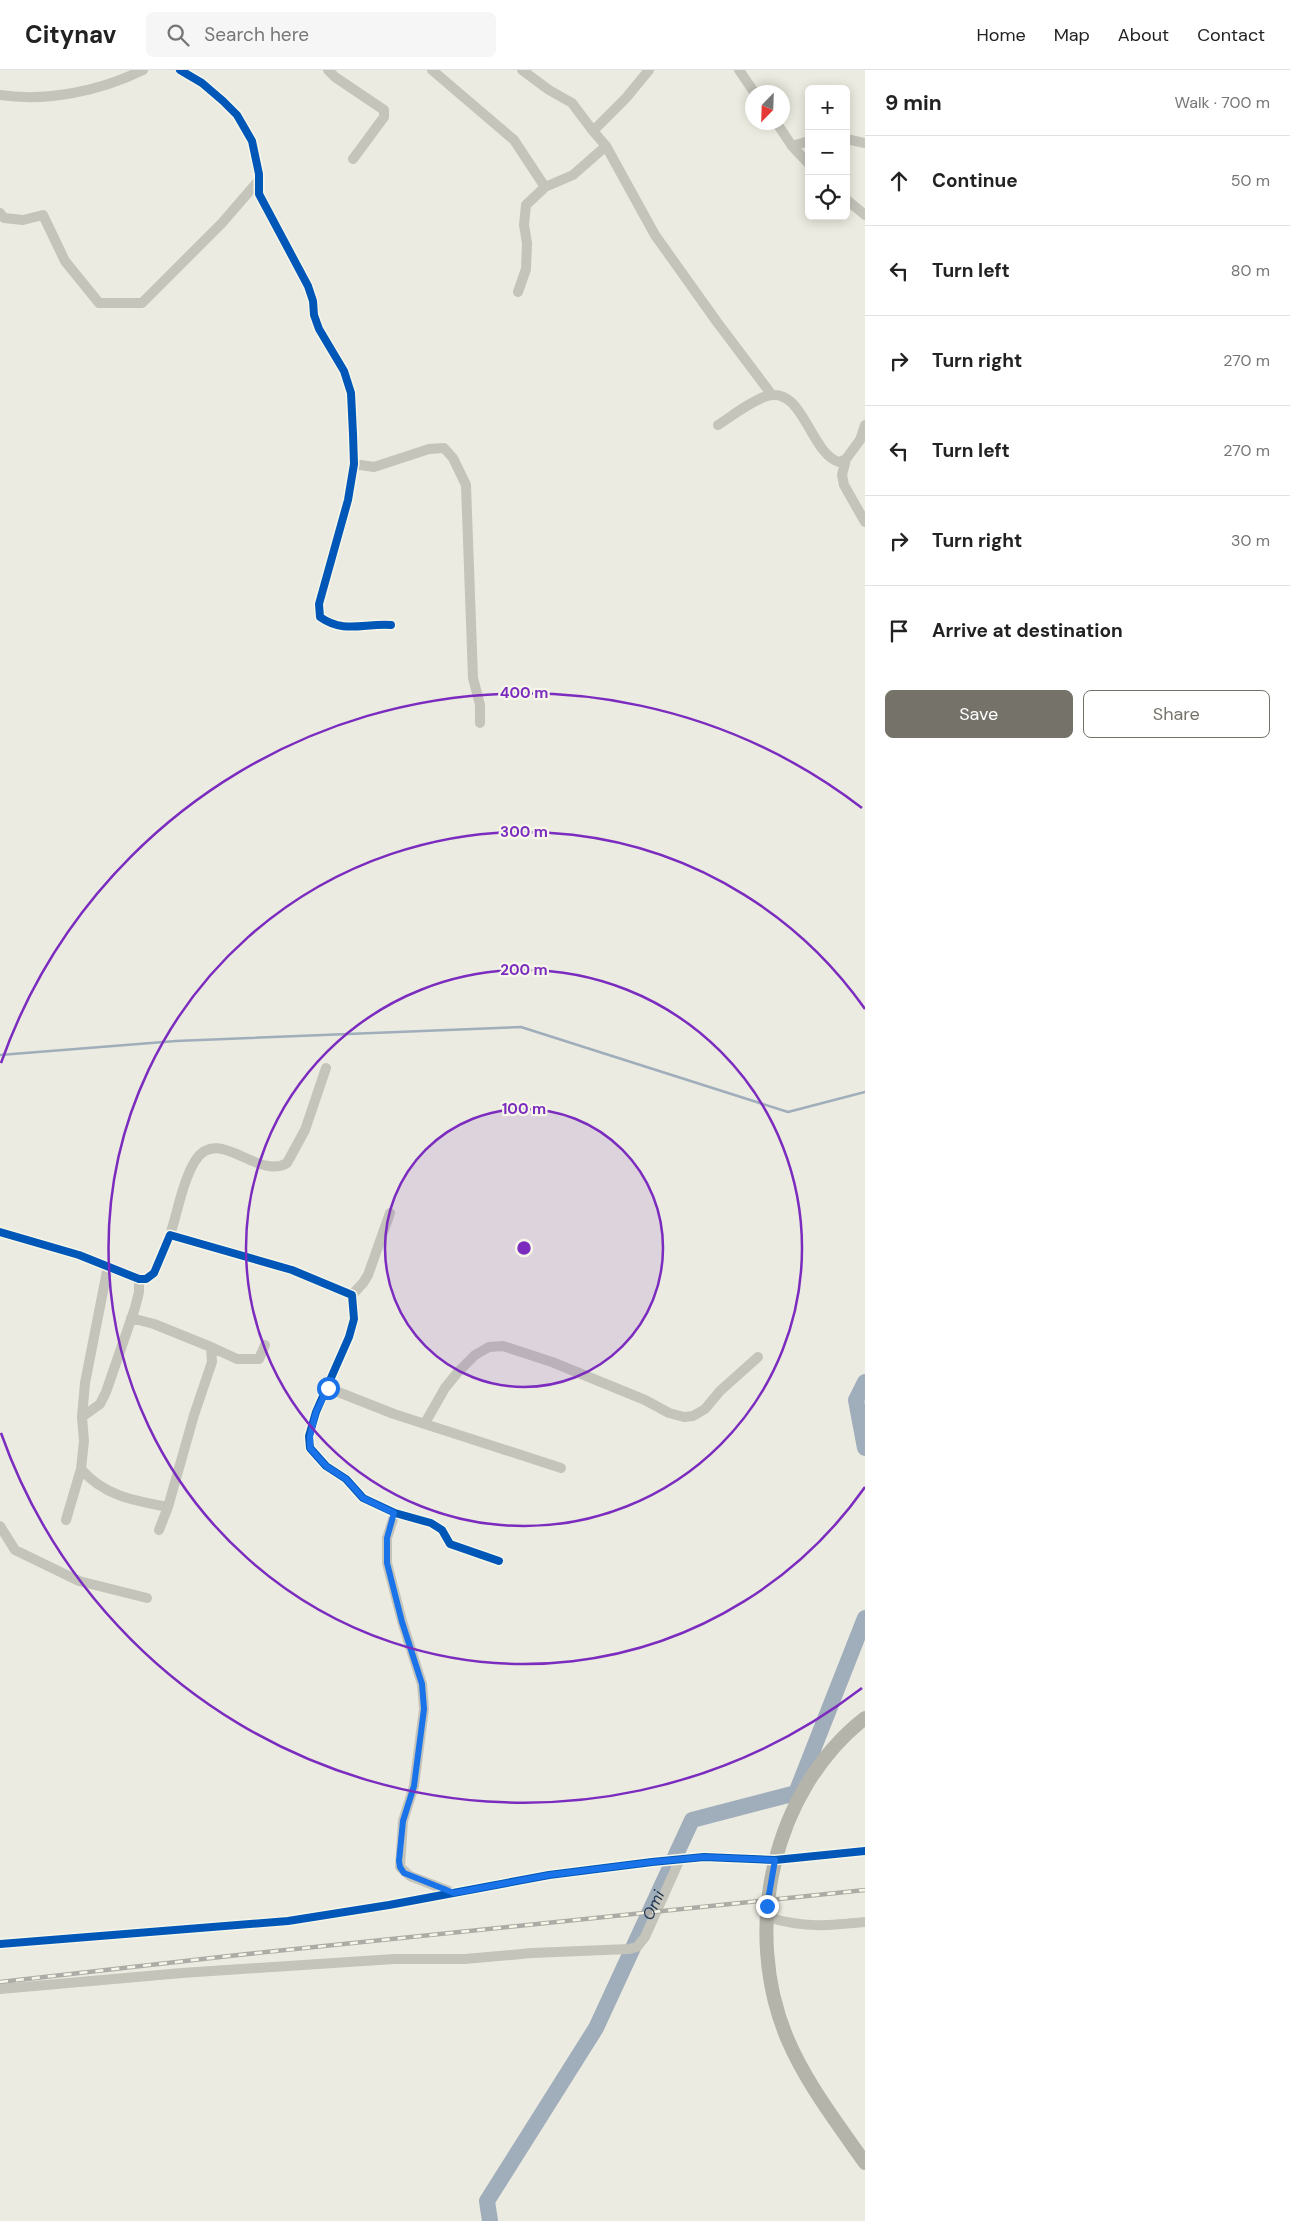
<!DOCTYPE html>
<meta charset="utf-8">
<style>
:root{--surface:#fff;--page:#f6f6f6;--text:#222;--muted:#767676;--line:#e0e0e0;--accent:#757369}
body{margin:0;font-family:"DM Sans",sans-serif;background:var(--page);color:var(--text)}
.controls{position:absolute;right:15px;top:15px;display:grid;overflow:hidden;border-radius:8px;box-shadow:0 2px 12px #0003}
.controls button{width:45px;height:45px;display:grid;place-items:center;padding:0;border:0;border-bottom:1px solid var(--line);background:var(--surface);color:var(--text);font:25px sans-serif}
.compass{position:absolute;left:745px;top:15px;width:45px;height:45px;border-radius:50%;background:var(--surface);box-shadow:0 2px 12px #0003;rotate:203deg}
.stop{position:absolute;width:15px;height:15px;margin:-11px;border:4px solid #1a73e8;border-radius:50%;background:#fff}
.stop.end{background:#1a73e8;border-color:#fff;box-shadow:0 1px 5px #0008}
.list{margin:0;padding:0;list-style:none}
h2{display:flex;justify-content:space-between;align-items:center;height:65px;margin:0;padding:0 20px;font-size:21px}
h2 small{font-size:16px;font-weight:400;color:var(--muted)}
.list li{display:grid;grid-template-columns:32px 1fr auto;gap:15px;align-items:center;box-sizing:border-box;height:90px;padding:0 20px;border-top:1px solid var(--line)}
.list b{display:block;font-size:19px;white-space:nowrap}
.list em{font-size:16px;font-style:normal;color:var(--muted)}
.actions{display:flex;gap:10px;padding:15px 20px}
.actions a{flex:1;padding:11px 0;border:1px solid var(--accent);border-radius:8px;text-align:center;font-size:18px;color:var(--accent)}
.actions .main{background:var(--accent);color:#fff}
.icon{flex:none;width:28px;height:28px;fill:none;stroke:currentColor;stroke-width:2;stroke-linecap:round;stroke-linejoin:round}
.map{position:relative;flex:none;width:865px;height:2151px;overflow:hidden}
header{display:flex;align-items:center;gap:30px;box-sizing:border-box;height:70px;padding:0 25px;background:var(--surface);border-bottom:1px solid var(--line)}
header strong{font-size:24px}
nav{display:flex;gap:28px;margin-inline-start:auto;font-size:18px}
.search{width:350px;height:45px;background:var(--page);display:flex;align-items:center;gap:12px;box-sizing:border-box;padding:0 18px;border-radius:8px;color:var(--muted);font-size:19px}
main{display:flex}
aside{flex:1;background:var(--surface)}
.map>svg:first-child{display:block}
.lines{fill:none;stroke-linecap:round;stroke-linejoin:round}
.stream{stroke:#a0adba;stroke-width:2.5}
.river{stroke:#a0adba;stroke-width:16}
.street{stroke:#c4c4bb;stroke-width:10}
.secondary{stroke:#b5b4ab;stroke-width:14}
.rail-casing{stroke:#acaba5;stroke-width:4.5}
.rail{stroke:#f7f7e9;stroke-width:2.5;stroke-dasharray:8;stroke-linecap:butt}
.cycleway-casing{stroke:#f7f7e9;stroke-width:11}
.cycleway{stroke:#0057b8;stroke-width:8}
.route{stroke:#1a73e8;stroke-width:6}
.ring{fill:none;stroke:#7b2cbf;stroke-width:2.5}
.labels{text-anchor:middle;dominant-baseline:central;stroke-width:4.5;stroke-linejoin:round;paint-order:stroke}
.water-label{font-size:16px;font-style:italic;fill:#233751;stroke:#f7f7e9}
.centre{fill:#7b2cbf;stroke:#f7f7e9;stroke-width:2.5}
.ring-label{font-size:15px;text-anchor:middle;font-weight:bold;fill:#7b2cbf;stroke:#f7f7e9;stroke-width:4.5;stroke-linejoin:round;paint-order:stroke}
</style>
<header>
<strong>Citynav</strong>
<div class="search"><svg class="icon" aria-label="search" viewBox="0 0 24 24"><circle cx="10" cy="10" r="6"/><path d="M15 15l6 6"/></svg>Search here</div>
<nav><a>Home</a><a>Map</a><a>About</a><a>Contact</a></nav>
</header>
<main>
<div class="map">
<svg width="865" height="2151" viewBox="0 0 865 2151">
<rect width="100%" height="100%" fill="#ebebe1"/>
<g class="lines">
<!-- stream -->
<path class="stream" d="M0 985 176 971 521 957 788 1042 865 1022"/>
<!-- river -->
<g class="river">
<path d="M865 1312 856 1330 865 1378"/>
<path id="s1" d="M490 2151 487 2131 596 1958 692 1750 796 1723 865 1548"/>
</g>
<!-- street -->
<path class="street" d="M180 0 202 13 223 31 237 45 252 71 259 104V124L308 216 313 231 314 245 319 259 344 301 351 323 353 364 354 394 348 430 319 534 320 547C344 564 364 553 391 555
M328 0 335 7 384 40V47L353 89
M432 0 514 70 545 117 526 135 524 155 527 173 526 199 518 222
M522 0 549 20 572 33 593 61
M739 0 754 22
M0 25C47 32 100 21 143 0
M776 52 792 76 809 94
M846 69 865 73
M606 76 593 61 626 28 649 0
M792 76 809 71
M545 117 573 105 606 76 655 165 717 252 772 325
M846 129 865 145
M0 143 4 148 23 150 43 145 65 191 99 233H142L222 153 259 110
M718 355C732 346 748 333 764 327 803 312 809 383 839 392L846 389
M865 355 860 370 846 389 842 405 844 415 865 452
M354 394 374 397 429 379 444 378 453 388 466 415 473 608 480 635V653
M0 1162 79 1185 139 1209H146L154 1203 170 1165 292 1200 352 1225 354 1249 349 1267 316 1342 309 1366 310 1378 326 1396 346 1409 363 1428 395 1443 431 1453 442 1460 450 1474 499 1491
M170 1165C178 1141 182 1113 195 1091 218 1054 258 1111 287 1093L305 1060 326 998
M108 1196 85 1313 82 1347 84 1371 81 1399C104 1426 135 1431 168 1437
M352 1225 363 1213 368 1205 390 1143
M131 1248 154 1254 211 1277 212 1292 194 1345 168 1437 159 1460
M211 1277 237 1289H259L265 1275
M328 1318 394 1344 561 1398
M82 1347 100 1334 106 1322 135 1238 139 1222V1209
M425 1353 445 1318 458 1302 475 1285 489 1277 503 1276 552 1292 645 1330 669 1343 684 1347 693 1346 705 1339 720 1321 758 1287
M395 1443 387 1468V1493L402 1551 422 1614 424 1639 414 1716 403 1751 400 1797 410 1806 454 1823
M66 1450 81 1399
M0 1456 15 1480 79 1511 147 1528
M767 1847C804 1858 827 1856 865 1852
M0 1874 288 1851 389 1835 549 1805 652 1792 704 1787 775 1790 865 1781
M0 1919 182 1903 394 1889H465L532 1883 629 1879 637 1877 645 1867 680 1789"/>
<!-- secondary -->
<path class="secondary" d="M865 1648C772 1721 742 1860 787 1968 806 2013 837 2053 865 2093"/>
<defs>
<path id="rail" d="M0 1912 238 1885 865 1820"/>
</defs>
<!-- rail casing -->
<use href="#rail" class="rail-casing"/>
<!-- rail -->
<use href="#rail" class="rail"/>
<defs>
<path id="cycleway" d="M180 0 202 13 223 31 237 45 252 71 259 104V124L308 216 313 231 314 245 319 259 344 301 351 323 353 364 354 394 348 430 319 534 320 547C344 564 364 553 391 555
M0 1162 79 1185 139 1209H146L154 1203 170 1165 292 1200 352 1225 354 1249 349 1267 316 1342 309 1366 310 1378 326 1396 346 1409 363 1428 395 1443 431 1453 442 1460 450 1474 499 1491
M0 1874 288 1851 389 1835 549 1805 652 1792 704 1787 775 1790 865 1781"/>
</defs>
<!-- cycleway casing -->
<use href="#cycleway" class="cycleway-casing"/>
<!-- cycleway -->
<use href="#cycleway" class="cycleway"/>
</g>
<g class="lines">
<!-- route -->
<path class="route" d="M328 1318 316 1342 310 1366V1378L326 1396 346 1409 363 1428 394 1443 387 1468V1493L402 1552 422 1614 424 1639 414 1716 403 1751 399 1791 400 1797 404 1803 454 1823 549 1805 652 1792 704 1787 775 1790 767 1836"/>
</g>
<!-- distance rings -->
<circle cx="524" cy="1178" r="139" fill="#7b2cbf" fill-opacity=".12"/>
<g class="ring">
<circle cx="524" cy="1178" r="139"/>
<circle cx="524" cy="1178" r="278"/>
<path d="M865 1417A416 416 0 1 1 865 939"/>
<path d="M862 1618A555 555 0 0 1 1 1363M1 993A555 555 0 0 1 862 738"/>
</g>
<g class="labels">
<!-- water labels -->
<g class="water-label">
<text stroke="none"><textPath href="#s1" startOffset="360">Omi</textPath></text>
</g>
</g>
<circle cx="524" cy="1178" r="8" class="centre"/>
<g class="ring-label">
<text x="524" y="628">400 m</text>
<text x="524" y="767">300 m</text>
<text x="524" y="905">200 m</text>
<text x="524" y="1044">100 m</text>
</g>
</svg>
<div class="controls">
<button>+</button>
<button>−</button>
<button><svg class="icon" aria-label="locate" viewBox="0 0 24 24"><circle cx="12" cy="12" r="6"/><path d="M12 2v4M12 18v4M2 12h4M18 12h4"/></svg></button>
</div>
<svg class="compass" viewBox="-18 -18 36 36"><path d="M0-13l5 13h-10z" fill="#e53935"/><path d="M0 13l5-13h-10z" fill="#767676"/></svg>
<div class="stop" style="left:328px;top:1318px"></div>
<div class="stop end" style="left:767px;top:1836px"></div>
</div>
<aside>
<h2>9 min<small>Walk · 700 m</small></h2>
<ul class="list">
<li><svg class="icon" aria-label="ahead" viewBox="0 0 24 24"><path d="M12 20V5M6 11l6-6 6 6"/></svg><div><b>Continue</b></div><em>50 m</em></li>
<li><svg class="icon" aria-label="left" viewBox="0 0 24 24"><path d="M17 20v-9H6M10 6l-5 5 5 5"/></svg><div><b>Turn left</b></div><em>80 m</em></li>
<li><svg class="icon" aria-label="right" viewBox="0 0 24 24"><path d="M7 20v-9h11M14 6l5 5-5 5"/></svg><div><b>Turn right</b></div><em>270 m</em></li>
<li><svg class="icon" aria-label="left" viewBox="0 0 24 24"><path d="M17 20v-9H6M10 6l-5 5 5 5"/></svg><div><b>Turn left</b></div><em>270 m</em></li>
<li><svg class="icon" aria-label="right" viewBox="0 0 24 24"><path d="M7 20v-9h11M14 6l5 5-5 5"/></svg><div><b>Turn right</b></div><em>30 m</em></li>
<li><svg class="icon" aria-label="arrive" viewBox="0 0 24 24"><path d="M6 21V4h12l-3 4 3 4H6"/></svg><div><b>Arrive at destination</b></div></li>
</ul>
<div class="actions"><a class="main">Save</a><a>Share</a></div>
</aside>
</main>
